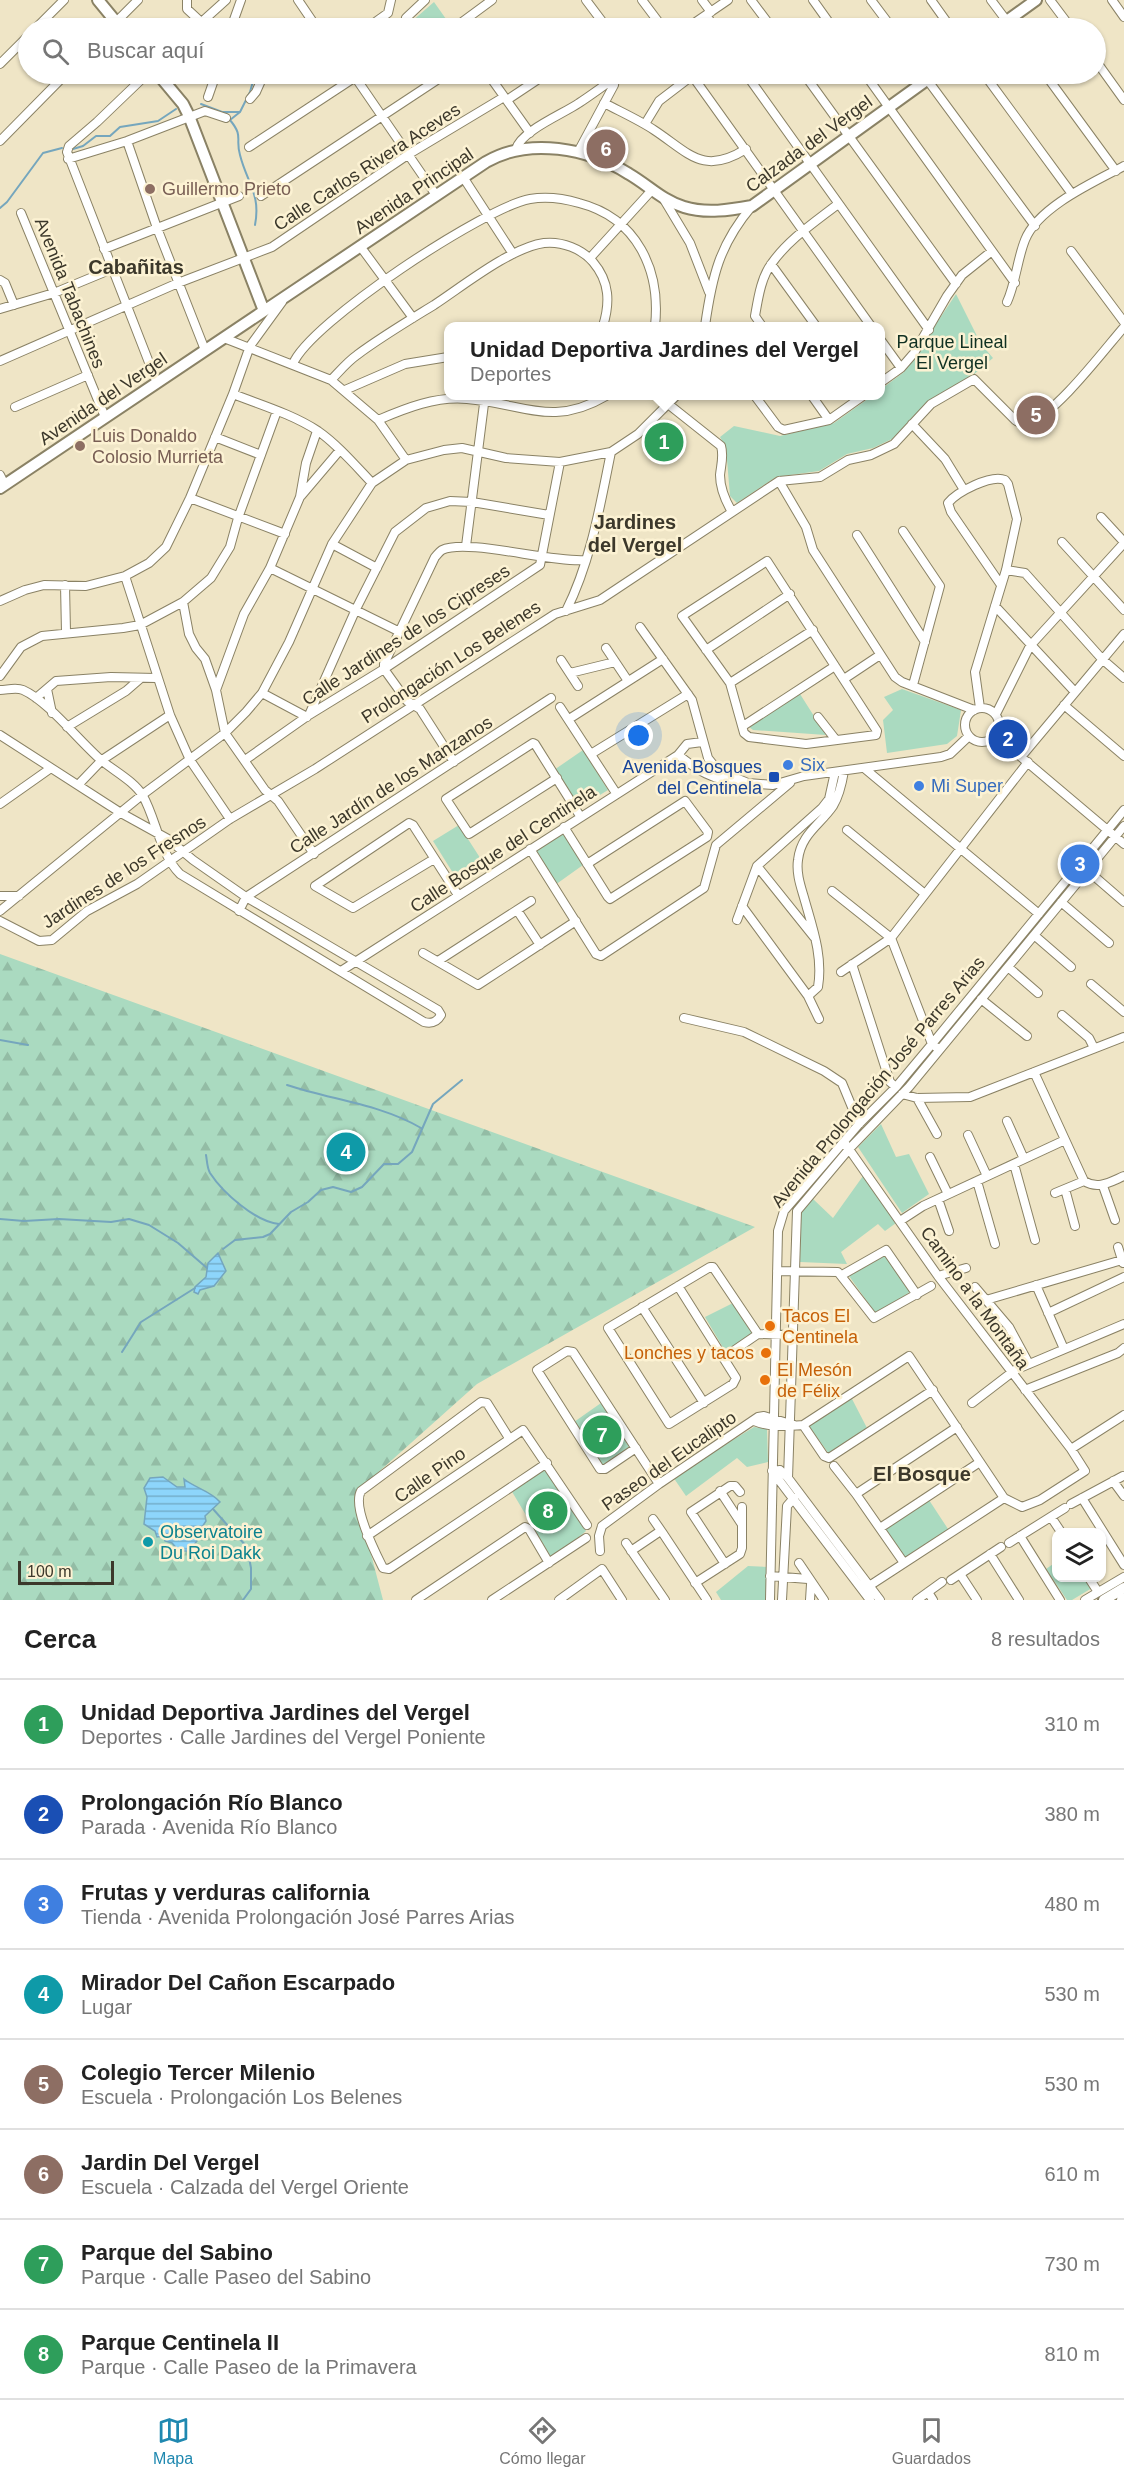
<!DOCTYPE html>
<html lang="es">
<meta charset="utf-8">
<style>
:root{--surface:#fff;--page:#f2f2f2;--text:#222;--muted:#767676;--line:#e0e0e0;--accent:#1f88b0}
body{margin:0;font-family:Helvetica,sans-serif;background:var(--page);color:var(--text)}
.controls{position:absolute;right:18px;bottom:18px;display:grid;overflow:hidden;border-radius:12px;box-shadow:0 2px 4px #0004}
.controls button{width:54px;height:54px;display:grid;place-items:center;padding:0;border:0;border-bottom:2px solid var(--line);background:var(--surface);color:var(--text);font:30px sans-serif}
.scale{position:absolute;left:18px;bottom:15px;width:96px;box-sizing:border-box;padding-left:6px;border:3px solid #3c382b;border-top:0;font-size:16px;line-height:21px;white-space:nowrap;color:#3c382b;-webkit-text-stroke:4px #fcf2d3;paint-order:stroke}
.you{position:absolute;left:639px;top:736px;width:21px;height:21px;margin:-15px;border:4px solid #fff;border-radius:50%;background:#1a73e8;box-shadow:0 0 0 9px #1a73e833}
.badge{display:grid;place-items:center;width:39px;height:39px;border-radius:50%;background:var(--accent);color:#fff;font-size:20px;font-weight:700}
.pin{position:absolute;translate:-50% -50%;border:3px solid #fff;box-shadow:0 2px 6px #0006}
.popup{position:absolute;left:444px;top:322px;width:441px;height:78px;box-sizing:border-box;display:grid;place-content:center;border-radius:12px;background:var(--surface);filter:drop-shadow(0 2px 4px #0005);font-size:20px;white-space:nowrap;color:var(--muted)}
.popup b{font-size:22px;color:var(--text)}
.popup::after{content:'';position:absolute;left:50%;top:100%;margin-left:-12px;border:12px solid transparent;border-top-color:var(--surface)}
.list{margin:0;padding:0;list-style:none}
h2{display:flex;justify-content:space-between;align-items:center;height:78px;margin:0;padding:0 24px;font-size:26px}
h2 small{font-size:20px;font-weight:400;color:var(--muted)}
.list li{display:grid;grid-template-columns:39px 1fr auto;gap:18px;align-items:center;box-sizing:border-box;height:90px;padding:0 24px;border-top:2px solid var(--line)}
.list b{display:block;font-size:22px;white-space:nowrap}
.list p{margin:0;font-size:20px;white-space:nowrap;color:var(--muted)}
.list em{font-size:20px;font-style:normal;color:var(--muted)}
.icon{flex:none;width:33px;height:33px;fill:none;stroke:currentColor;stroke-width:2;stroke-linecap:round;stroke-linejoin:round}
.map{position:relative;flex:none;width:1124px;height:1600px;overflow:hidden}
.search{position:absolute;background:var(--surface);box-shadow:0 2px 4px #0004;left:18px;right:18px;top:18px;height:66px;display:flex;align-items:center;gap:15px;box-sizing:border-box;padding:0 21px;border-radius:33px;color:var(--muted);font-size:22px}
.sheet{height:798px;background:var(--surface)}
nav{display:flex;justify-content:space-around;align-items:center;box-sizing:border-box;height:84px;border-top:2px solid var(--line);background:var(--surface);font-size:16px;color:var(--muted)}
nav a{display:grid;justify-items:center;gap:3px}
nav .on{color:var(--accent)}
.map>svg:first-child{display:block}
.green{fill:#aadac0}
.forest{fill:url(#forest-firs)}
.water{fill:url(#water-rules);stroke:#75a6bd;stroke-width:1.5}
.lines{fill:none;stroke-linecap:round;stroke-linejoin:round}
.stream{stroke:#75a6bd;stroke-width:2}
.street-casing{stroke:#8a8265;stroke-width:10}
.secondary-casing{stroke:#8a8265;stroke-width:14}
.street{stroke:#fff;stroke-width:8}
.secondary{stroke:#fff;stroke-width:10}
.education-dot{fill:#8d6e63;stroke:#fcf2d3;stroke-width:2}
.shop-dot{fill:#3f7fe0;stroke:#fcf2d3;stroke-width:2}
.transit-dot{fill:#1a4fb4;stroke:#fcf2d3;stroke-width:2}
.food-dot{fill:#e8710a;stroke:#fcf2d3;stroke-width:2}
.culture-dot{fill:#0f9aa8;stroke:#fcf2d3;stroke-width:2}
.labels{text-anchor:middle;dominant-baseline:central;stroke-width:5;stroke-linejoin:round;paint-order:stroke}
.street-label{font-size:18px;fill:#3c382b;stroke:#fcf2d3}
.education-label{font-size:18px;fill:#785e54;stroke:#fcf2d3;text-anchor:start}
.park-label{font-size:18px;fill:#113122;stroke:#fcf2d3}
.shop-label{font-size:18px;fill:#366cbe;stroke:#fcf2d3;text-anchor:start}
.transit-label{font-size:18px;fill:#164399;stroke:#fcf2d3;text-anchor:end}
.food-label{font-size:18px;fill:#c56008;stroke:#fcf2d3;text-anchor:start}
.culture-label{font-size:18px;fill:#0d838f;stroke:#fcf2d3;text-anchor:start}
.neighbourhood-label{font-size:20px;font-weight:bold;fill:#3c382b;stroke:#fcf2d3}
</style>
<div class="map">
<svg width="1124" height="1600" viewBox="0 0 1124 1600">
<defs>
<pattern id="forest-firs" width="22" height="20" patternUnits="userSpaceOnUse" patternTransform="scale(1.5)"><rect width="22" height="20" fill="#aadac0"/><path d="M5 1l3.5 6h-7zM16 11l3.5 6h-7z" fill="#93bca5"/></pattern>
<pattern id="water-rules" width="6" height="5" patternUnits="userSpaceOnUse" patternTransform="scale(1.5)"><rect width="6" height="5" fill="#8dd5fb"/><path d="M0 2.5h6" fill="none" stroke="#74aecb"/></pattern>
</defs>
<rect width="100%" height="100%" fill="#efe5c6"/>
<!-- green -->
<path class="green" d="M434 2 451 26 448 28H416L411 22Z
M956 294 981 344 993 358 972 376 929 401 892 439 873 448 847 454 819 471 776 477 737 503 730 496 726 448 720 437 734 426 780 436 834 423 872 396H880V390L904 372Z
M667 420 683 434 657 458 643 443Z
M902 689 961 710 957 736 947 744 887 753 883 720 893 710 884 697Z
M800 694 826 735 753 730 749 727 750 723Z
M583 750 608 790 577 809 554 770Z
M459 825 484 864 458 881 433 841Z
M563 834 583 865 555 885 534 852Z
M881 1124 896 1157 909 1154 929 1194 902 1213 858 1147Z
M863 1176 896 1223 885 1231 878 1224 841 1252 847 1264 800 1262 801 1208 812 1198 833 1218Z
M886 1255 910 1292 876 1314 849 1276Z
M733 1303 753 1334 725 1351 705 1317Z
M851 1397 867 1428 829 1454 809 1426Z
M601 1403 629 1447 602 1465 574 1422Z
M754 1427 767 1429 768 1462 747 1467 737 1458 686 1496 673 1477Z
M546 1467 586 1531 552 1559 511 1490Z
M927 1497 950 1532 905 1561 881 1527Z
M1056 1562V1578H1085L1092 1588 1072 1600H1067L1046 1569Z
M748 1566 769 1567 768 1600H721L716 1592Z"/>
<!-- forest -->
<path class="forest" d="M0 954 755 1227 477 1384 355 1493 383 1600H0Z"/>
<!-- water -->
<path class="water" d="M218 1253 226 1271 214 1286 200 1290 198 1294 194 1292 195 1287 206 1277 208 1263Z
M163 1477 177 1487H185L184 1479C195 1488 211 1491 220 1502L205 1516 206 1521 196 1536 197 1541 189 1551H179L172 1543 165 1541 164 1536 157 1537 155 1531 144 1524 147 1497 144 1488 150 1478Z"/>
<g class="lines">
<!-- stream -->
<path class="stream" d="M201 104 222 112H240L250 92 255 74
M240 112 230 120C244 137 235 138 240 155 247 183 261 194 255 225
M73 149 83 146 96 136H110L120 127 158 121 176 109
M0 208 7 202 43 153 62 148
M0 1040 28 1045
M287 1085C332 1100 380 1104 421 1128
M206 1155C207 1160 207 1168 210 1173 223 1193 256 1222 279 1224
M0 1219 24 1221 59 1219 111 1222 129 1219 149 1225 178 1243 207 1268
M223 1249 235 1240 263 1237 270 1234 291 1212 308 1202 321 1190 333 1187 351 1192 362 1187 384 1164H398L412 1152 433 1104 462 1080
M122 1352 141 1322 195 1288
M213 1509 247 1547 251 1568V1589L243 1600"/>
<defs>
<path id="street" d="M187 0V9L201 22
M298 0 317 28
M586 0 607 28
M642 0 663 28
M702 0 711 12
M751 0 772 28
M813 0 833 28
M871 0 892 28
M931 0 951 28
M991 0 1012 28
M1050 0 1071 28
M1112 0 1124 17
M706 15 715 28
M36 28 64 0
M110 28 138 0
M195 28 226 0
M231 28 241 0
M367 28 388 13 391 0
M412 28 406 18 425 0
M454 28 492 0
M687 28 728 0
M1096 61 1124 100
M0 64 28 36
M147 74 97 122 69 146 67 152 157 383
M353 74 436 195
M488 74 530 133
M691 74 871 326
M746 74 929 330
M804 74 956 284
M865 74 1015 283
M923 74 1035 226
M984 74 1072 194
M1045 74 1116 171
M208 97 216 74
M250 99 256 92 264 74
M507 100 546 74
M604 103C621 112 639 120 654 130 689 153 703 176 746 149
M645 124 659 101 693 75
M0 141 66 74
M127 141 157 228 205 350
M249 147 360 74
M516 149C521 131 563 114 579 103 593 94 607 83 621 74
M578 152 614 85 615 78
M68 159 127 141 205 111 226 118
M463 177 513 254
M261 196 446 74
M663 198 690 243 709 292
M21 213 105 417
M360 246 413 318
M104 249 239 196
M1071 251 1124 322
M590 258 652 190
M771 264 816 326
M0 280 5 283 14 305
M1007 302C1016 282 1017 260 1025 240 1038 207 1094 182 1124 166
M0 309 54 293 112 269
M705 326C712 277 719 245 752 206
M762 326 755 316C758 299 761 277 772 263 789 239 815 222 838 204
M224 338 331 380 378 420 406 460
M880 339 901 368
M0 361 178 283 272 247 409 154 504 97
M293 364C309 323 485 207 530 199 547 196 562 198 579 203 637 218 661 270 655 326
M331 380C339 372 347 362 357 355 381 337 408 321 434 305 463 286 510 248 544 243 562 241 582 249 593 262 610 282 610 303 603 326
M880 383 901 368 914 353 947 296 962 275 992 251
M345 390 405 364 448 357
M233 394C261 405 292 414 318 431 338 445 355 465 372 483
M658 396 721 446C724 456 721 465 720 475 720 489 725 500 732 512
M755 396 778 427 784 430 829 420 863 396
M812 396 829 420
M15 407 88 375
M378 420C406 408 436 396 467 399 522 403 552 428 606 396
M912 424 945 459 964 490
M215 437 261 455
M0 475 5 485
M779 481 806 527 813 550 895 677 902 682 974 710
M301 496 340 450
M190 498 285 534
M1101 517 1124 542
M903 531 940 586 913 685
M857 535 925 642
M1062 542 1124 610
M332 544 377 568
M466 546 485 396
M767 561 877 731 876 735 806 744 749 737 744 733 730 683 682 616Z
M270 568 400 632
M1006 570 1025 573 1102 659 1124 678
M125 576 170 715 190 760 230 819
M65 585 66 632
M0 601 25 590 44 585 86 586 125 576 149 563 166 547 190 498 233 394 250 346 282 302
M183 602 189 634 196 648 205 659 216 690 225 733 265 790 278 801 314 854
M995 606 1075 692
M566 611C591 561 600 506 611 452
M640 627 692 700 708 758 716 768 731 776 748 783 773 785 804 776 941 757 950 754 969 736
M606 648 628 681
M706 650 790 594
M561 660 578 686
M570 673 615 662
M0 676 21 647 42 636 123 628 140 625 183 602 211 578 230 547 238 518 277 411
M844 679 880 655
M730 683 813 630
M47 689 52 713
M0 690C7 690 16 687 23 690 48 701 79 741 101 760 114 771 134 781 143 796 156 819 160 854 180 874L424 1022C432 1024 437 1022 441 1015L438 1010 246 897 193 860 168 839 121 813 0 735
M216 690 244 614 270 568 300 497 306 463 317 431
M262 693 307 717
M36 698 56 681 111 677 156 678
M1064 705 1124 756
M560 707 616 793
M965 725a17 17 0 1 1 34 0a17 17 0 1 1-34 0Z
M980 708 975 672 1006 570 1017 519 1008 484 1005 480C991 474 957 492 948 503L951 512 1001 585
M996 714 1030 646 1124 543
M309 715 356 609 395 532 426 508 450 501 472 502 549 515
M818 717 836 740
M569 719 663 659
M743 726 835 666
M67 727 126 691 141 678
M995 738 1021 757 1124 844
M591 754 688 694
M678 755C697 770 714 781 739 782
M678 755 687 744 702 742
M1021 757 1124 634
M245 760 309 715 384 669 540 565 560 462
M454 762 420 709 407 701 384 669V664L435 557C437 555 439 552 442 550 467 538 551 563 586 560
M864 768 1039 914
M557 778 469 834 446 799 533 743 535 744 580 816
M78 785 102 760 170 715
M0 804 51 768
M564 827 608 897 610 899 707 837 708 832 685 801 587 864
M847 830 925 894
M530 849 596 954 601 956 704 888 716 845 790 783
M434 859 353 908 315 886 409 823 413 825 458 895
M757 866 814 937
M1087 870 1124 902
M832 891 891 938 932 1044 936 1047
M0 896H19
M1061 902 1109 943
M742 906 808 996 819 1019
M517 910 540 945
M0 911 142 795 225 733 246 712 262 693 289 642 332 544 372 483 406 460 444 450 462 448 506 458 560 462 611 452 638 434 676 396
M239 911 246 897 551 698
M737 920 757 866 822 808 829 799 835 772
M0 921 39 941 52 940 87 911 137 884 230 819 315 769 555 614 600 600 779 481 820 477 848 460 871 455 894 444 931 404 974 379 1015 420C1019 423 1023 424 1028 423 1055 415 1104 350 1124 327
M1034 935 1071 967
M423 953 478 985 576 921
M438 961 531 901
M852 964 890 1082 896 1087
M1008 967 1038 993
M341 971 678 755
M841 972 891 938 1028 762
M1091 984 1124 1012
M808 996 818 987C823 957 813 929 805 901 801 887 796 874 798 860 801 834 820 825 833 806 839 796 842 783 844 771
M981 999 1027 1036
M1062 1015 1089 1038 1094 1048
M684 1018 744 1032 824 1071 842 1083 859 1124
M1034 1072 1084 1181C1098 1190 1110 1182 1124 1176
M902 1094 917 1098 970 1097 1124 1037
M917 1098 937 1134
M1007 1121 1024 1159
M968 1135 987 1176
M930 1157 948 1194
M1014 1164 1035 1240
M977 1181 995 1244
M1103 1186 1115 1220
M1065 1189 1075 1226
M1055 1193 1084 1181
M938 1199 949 1231
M900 1221 923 1206 1065 1140
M1118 1247 1123 1263
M777 1271 838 1272 874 1318 931 1286
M842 1275 886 1250 917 1295
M938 1276 966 1268
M1036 1285 1064 1349
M678 1286 736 1378 733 1384 669 1424 608 1328 710 1267H713L758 1334
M975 1287 1009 1327 1029 1364
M986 1300 1122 1260
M642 1307 704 1403
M1048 1313 1124 1277
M723 1358 758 1334 793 1335
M1025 1390 1118 1353 1124 1348
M972 1403 1015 1370 1124 1324
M754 1421C771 1428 785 1426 803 1425L909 1356 1004 1498 1022 1507 1040 1500 1085 1471 1071 1449 938 1276 844 1142
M803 1425 824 1456 829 1458 933 1390
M509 1438 487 1403 481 1402 361 1491C352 1507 375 1552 383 1568L389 1569 547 1463
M636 1448 605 1469H600L537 1370 567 1351 573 1352 659 1484
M1071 1449 1124 1415
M834 1466 856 1494 904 1563
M772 1471 780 1470 788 1478 880 1600
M772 1471 870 1600
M788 1478 797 1211 850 1148 909 1087 1124 826
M1113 1481 1124 1496
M720 1491 741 1523
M856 1494 957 1427
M1082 1498 1124 1565
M1071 1504 1123 1476
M1051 1517 1061 1532
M653 1519 662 1532
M602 1526 659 1484 758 1417 764 1416 794 1425
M880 1528 980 1462
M367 1536 523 1430 587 1525
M1020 1536 1060 1600
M626 1543 665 1600
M1009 1543 1065 1508
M600 1551 599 1536 602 1526
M631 1551 659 1532H662L707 1600
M990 1554 1019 1600
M799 1563 824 1600
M725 1564 691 1512 730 1486H735L740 1492
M960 1574 977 1600
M770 1576 808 1579
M1089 1578 1098 1592
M951 1580 1001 1547
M695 1583 740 1554 742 1548V1507
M863 1590 1004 1498
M928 1592 933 1600
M416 1600 525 1527 529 1529 549 1563
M492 1600 586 1538
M559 1600 602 1569 622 1600
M770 1600 778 1231 784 1211 859 1124 896 1087 932 1044 1124 810
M782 1600 787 1506 794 1498
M810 1600 811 1584
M917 1600 942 1582
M1085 1600 1124 1577"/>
<path id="secondary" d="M98 0 121 28
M997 28 1036 0
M158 74 183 104 189 116 264 311
M0 488 486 162C529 137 588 148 629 174 648 185 663 201 684 207 706 214 730 210 752 206L935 74
M1104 1600 1124 1588
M1122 1600 1124 1599"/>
</defs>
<!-- street casing -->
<use href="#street" class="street-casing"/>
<!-- secondary casing -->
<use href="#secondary" class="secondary-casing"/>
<!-- street -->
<use href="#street" class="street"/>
<!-- secondary -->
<use href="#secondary" class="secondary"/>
</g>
<!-- markers -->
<g class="education-dot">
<circle cx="150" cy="189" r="6"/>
<circle cx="80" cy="446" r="6"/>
</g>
<g class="shop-dot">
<circle cx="788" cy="765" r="6"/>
<circle cx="919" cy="786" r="6"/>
</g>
<rect class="transit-dot" x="768" y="771" width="12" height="12" rx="3"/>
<g class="food-dot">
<circle cx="770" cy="1326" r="6"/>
<circle cx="766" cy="1353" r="6"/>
<circle cx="765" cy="1380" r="6"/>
</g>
<circle class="culture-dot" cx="148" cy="1542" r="6"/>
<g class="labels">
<!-- street labels -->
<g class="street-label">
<text transform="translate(809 144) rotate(-36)">Calzada del Vergel</text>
<text transform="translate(367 167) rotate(-33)">Calle Carlos Rivera Aceves</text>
<text transform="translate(414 191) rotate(-34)">Avenida Principal</text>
<text transform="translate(70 293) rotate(68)">Avenida Tabachines</text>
<text transform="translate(103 399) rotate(-34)">Avenida del Vergel</text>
<text transform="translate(406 635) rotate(-33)">Calle Jardines de los Cipreses</text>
<text transform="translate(451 662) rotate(-33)">Prolongación Los Belenes</text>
<text transform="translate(391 785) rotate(-33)">Calle Jardín de los Manzanos</text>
<text transform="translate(503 849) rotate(-33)">Calle Bosque del Centinela</text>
<text transform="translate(124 872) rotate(-33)">Jardines de los Fresnos</text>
<text transform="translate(878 1082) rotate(-50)">Avenida Prolongación José Parres Arias</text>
<text transform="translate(975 1298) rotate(54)">Camino a la Montaña</text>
<text transform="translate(669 1461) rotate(-35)">Paseo del Eucalipto</text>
<text transform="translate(430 1475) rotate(-35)">Calle Pino</text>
</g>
<!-- education labels -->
<g class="education-label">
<text x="162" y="189">Guillermo Prieto</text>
<text x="92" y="436">Luis Donaldo<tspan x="92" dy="21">Colosio Murrieta</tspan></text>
</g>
<!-- park labels -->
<g class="park-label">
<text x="952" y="342">Parque Lineal<tspan x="952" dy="21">El Vergel</tspan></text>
</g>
<!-- shop labels -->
<g class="shop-label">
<text x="800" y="765">Six</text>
<text x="931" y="786">Mi Super</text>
</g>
<!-- transit labels -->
<g class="transit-label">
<text x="762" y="767">Avenida Bosques<tspan x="762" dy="21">del Centinela</tspan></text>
</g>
<!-- food labels -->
<g class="food-label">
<text x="782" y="1316">Tacos El<tspan x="782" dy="21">Centinela</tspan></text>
<text x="754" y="1353" text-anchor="end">Lonches y tacos</text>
<text x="777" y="1370">El Mesón<tspan x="777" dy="21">de Félix</tspan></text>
</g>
<!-- culture labels -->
<g class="culture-label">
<text x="160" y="1532">Observatoire<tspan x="160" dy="21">Du Roi Dakk</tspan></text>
</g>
<!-- neighbourhood labels -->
<g class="neighbourhood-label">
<text x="136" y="267">Cabañitas</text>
<text x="635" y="522">Jardines<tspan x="635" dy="23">del Vergel</tspan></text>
<text x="922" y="1474">El Bosque</text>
</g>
</g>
</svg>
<div class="controls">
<button><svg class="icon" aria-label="layers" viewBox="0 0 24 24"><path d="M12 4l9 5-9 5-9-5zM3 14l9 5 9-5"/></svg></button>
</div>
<div class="scale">100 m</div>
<div class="you"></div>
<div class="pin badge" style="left:664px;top:442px;background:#2e9e5b">1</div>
<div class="popup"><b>Unidad Deportiva Jardines del Vergel</b>Deportes</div>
<div class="pin badge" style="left:1008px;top:739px;background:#1a4fb4">2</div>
<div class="pin badge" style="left:1080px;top:864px;background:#3f7fe0">3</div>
<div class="pin badge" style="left:346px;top:1152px;background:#0f9aa8">4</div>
<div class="pin badge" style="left:1036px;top:415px;background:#8d6e63">5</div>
<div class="pin badge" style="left:606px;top:149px;background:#8d6e63">6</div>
<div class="pin badge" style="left:602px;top:1435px;background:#2e9e5b">7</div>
<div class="pin badge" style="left:548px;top:1511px;background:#2e9e5b">8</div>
<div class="search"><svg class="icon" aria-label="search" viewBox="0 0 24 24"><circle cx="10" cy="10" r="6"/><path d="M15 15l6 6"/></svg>Buscar aquí</div>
</div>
<section class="sheet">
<h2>Cerca<small>8 resultados</small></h2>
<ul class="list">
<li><span class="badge" style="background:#2e9e5b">1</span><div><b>Unidad Deportiva Jardines del Vergel</b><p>Deportes · Calle Jardines del Vergel Poniente</p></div><em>310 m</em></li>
<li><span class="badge" style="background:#1a4fb4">2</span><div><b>Prolongación Río Blanco</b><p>Parada · Avenida Río Blanco</p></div><em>380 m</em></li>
<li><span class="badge" style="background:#3f7fe0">3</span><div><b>Frutas y verduras california</b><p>Tienda · Avenida Prolongación José Parres Arias</p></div><em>480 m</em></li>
<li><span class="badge" style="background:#0f9aa8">4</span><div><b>Mirador Del Cañon Escarpado</b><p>Lugar</p></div><em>530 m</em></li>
<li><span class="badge" style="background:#8d6e63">5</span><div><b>Colegio Tercer Milenio</b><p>Escuela · Prolongación Los Belenes</p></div><em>530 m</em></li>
<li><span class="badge" style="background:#8d6e63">6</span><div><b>Jardin Del Vergel</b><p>Escuela · Calzada del Vergel Oriente</p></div><em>610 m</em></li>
<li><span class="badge" style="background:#2e9e5b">7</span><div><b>Parque del Sabino</b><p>Parque · Calle Paseo del Sabino</p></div><em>730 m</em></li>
<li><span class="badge" style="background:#2e9e5b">8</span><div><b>Parque Centinela II</b><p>Parque · Calle Paseo de la Primavera</p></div><em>810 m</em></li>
</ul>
</section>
<nav>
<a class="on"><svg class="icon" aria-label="map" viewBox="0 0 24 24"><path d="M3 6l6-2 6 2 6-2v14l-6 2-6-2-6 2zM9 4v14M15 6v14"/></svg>Mapa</a>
<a><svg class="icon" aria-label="directions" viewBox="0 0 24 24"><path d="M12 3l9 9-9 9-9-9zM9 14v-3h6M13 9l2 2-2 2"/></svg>Cómo llegar</a>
<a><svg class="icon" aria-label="saved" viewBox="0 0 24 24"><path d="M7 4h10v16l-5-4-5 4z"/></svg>Guardados</a>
</nav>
